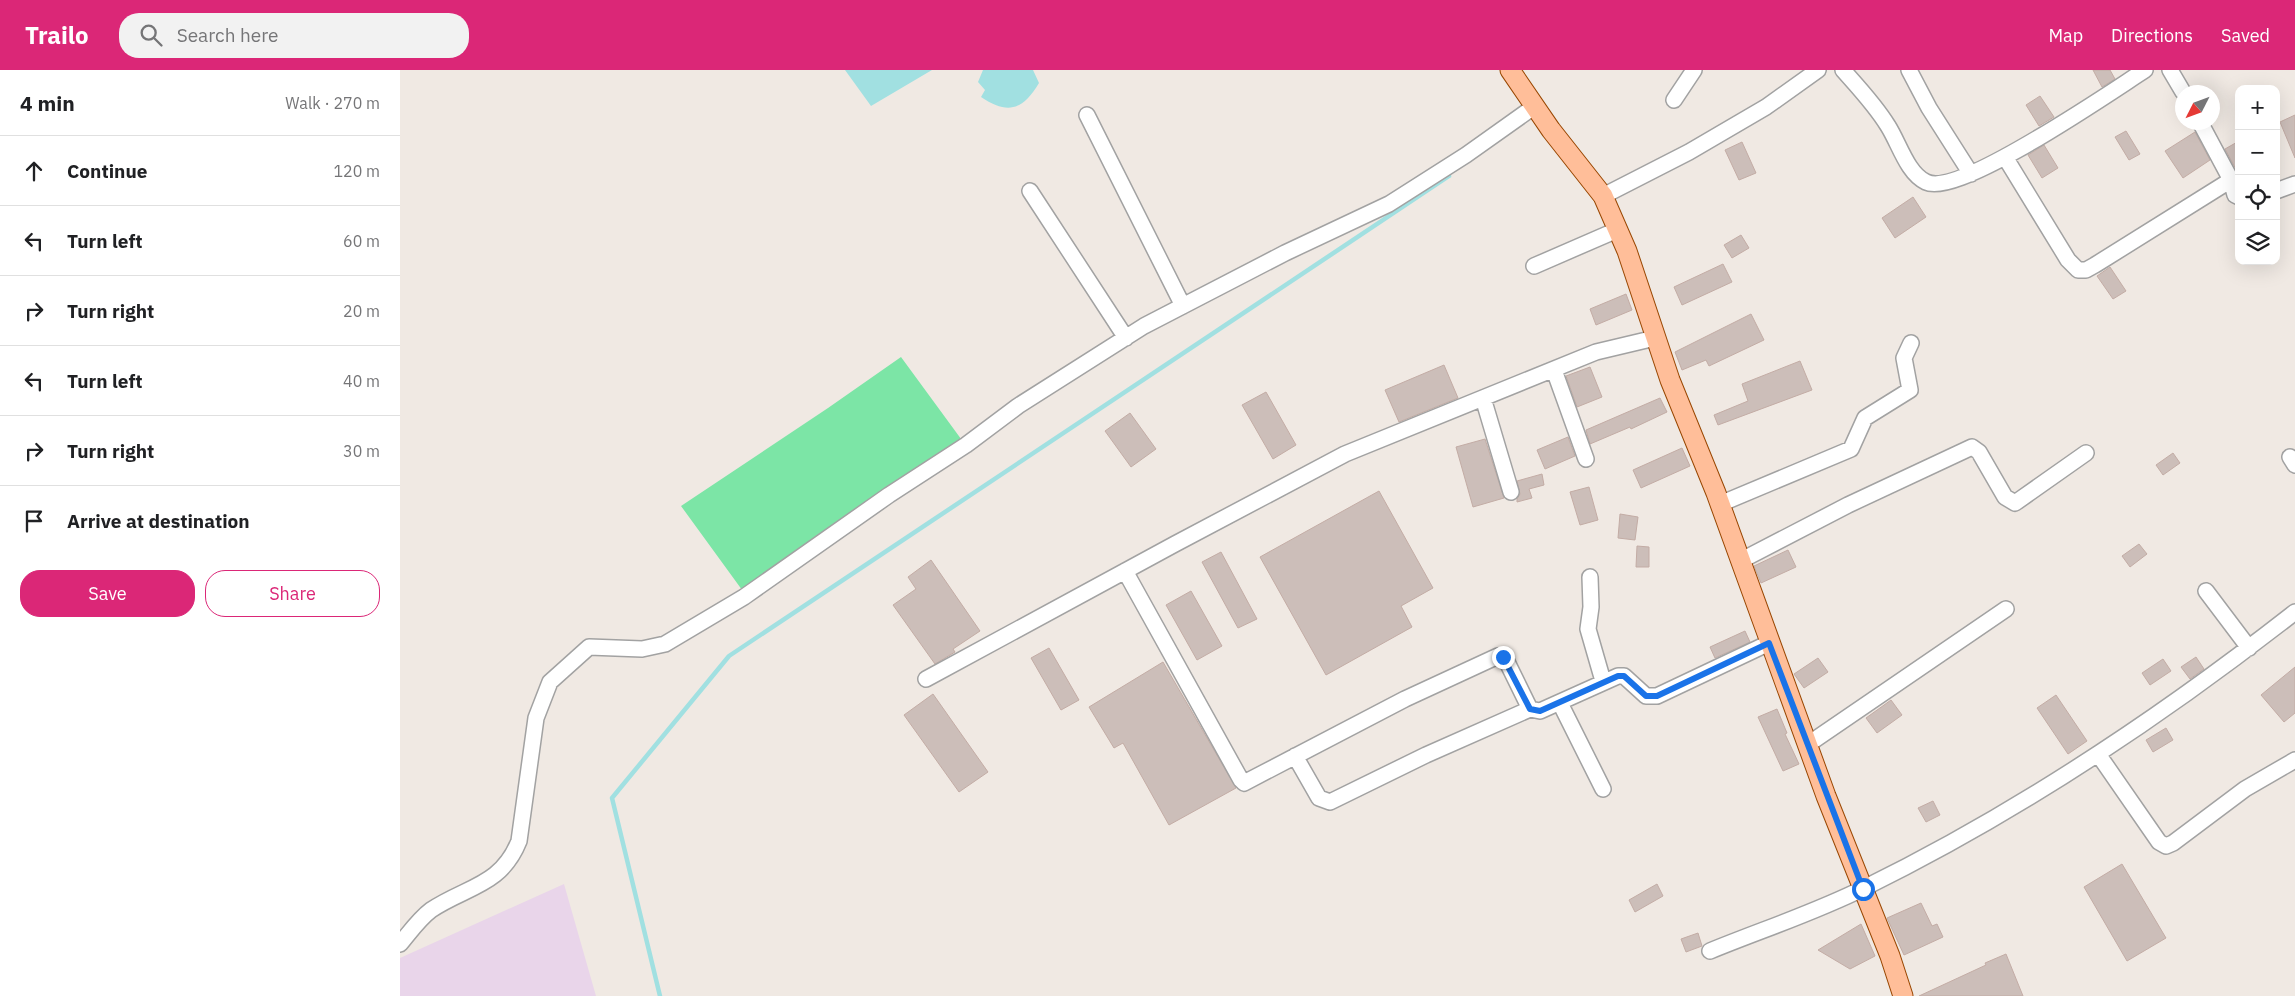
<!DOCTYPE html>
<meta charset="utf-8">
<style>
:root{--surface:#fff;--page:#f2f2f2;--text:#202124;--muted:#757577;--line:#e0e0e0;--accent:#db2777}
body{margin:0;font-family:"IBM Plex Sans",sans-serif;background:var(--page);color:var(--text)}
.controls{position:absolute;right:15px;top:15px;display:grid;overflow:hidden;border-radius:10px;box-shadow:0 5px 20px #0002}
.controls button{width:45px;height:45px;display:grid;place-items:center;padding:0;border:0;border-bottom:1px solid var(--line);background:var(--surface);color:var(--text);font:25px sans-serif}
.compass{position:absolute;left:1775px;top:15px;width:45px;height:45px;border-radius:50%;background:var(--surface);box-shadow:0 5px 20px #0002;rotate:228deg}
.stop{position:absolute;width:15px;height:15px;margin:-11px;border:4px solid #1a73e8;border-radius:50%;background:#fff}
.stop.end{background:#1a73e8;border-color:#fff;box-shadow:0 1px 5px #0008}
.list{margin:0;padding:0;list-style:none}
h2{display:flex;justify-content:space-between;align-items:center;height:65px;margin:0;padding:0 20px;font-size:21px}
h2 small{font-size:16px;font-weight:400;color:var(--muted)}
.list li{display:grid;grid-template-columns:32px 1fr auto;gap:15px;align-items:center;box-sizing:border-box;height:70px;padding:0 20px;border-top:1px solid var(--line)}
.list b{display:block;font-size:19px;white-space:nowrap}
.list em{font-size:16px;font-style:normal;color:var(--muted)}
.actions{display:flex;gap:10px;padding:15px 20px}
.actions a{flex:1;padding:11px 0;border:1px solid var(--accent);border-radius:20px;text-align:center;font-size:18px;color:var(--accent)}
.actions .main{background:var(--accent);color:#fff}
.icon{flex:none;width:28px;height:28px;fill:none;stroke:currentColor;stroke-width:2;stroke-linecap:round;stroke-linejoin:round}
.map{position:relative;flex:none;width:1895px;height:926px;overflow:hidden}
header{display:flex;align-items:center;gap:30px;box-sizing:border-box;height:70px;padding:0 25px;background:var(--accent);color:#fff}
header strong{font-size:24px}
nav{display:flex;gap:28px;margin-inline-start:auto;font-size:18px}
.search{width:350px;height:45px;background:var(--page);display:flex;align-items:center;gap:12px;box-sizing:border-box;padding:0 18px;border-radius:20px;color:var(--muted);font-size:19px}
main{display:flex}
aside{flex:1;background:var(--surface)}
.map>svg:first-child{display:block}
.industrial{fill:#e9d5ea}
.pitch{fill:#7ce5a6}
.water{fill:#a1e0e1}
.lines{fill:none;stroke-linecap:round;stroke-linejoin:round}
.stream{stroke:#a1e0e1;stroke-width:4.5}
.building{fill:#ccbeb9;stroke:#c3aca5}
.minor-casing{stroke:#a2a2a2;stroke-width:18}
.major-casing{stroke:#984600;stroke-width:21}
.minor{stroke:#fff;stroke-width:15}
.major{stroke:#ffbe99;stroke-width:19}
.route{stroke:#1a73e8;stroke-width:6}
</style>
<header>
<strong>Trailo</strong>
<div class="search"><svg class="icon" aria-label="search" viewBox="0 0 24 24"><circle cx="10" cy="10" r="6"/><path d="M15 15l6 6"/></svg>Search here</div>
<nav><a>Map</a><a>Directions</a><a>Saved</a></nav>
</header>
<main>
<aside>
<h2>4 min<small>Walk · 270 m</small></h2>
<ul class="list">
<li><svg class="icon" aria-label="ahead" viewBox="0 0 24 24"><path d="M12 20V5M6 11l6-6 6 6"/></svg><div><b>Continue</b></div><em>120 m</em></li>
<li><svg class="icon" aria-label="left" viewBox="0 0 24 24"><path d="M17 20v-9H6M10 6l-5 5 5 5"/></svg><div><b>Turn left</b></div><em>60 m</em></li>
<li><svg class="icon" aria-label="right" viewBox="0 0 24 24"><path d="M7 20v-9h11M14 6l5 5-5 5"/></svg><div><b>Turn right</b></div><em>20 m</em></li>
<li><svg class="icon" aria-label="left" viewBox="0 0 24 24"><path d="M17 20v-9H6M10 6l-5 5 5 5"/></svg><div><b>Turn left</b></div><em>40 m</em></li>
<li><svg class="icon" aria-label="right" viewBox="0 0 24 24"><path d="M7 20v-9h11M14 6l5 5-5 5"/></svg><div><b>Turn right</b></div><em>30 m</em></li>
<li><svg class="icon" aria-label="arrive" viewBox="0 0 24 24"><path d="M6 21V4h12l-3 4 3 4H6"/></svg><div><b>Arrive at destination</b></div></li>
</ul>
<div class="actions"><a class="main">Save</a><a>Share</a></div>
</aside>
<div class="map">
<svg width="1895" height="926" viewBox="0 0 1895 926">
<rect width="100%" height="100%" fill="#f0e9e3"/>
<!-- industrial -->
<path class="industrial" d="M164 814 196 926H0V888Z"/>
<!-- pitch -->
<path class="pitch" d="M501 287 564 373 345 524 281 436 428 338Z"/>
<!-- water -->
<path class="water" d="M445 0H532L471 36Z
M583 0H633L639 13C623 40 608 45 581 27L585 20 578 12Z"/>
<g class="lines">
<!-- stream -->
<path class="stream" d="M260 926 212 728 329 586 1049 106"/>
</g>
<!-- building -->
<path class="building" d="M1693 0H1710L1715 9 1702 17Z
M1640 26 1654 47 1639 56 1626 35Z
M1895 45V88L1880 52Z
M1726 61 1740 84 1729 90 1715 67Z
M1795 62 1810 90 1783 108 1765 81Z
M1839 71V105L1825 79Z
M1342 72 1356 103 1339 110 1325 80Z
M1644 75 1658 98 1642 108 1628 85Z
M1513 127 1526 147 1495 168 1482 148Z
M1341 165 1349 178 1332 188 1324 175Z
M1323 194 1332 212 1282 235 1274 217Z
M1710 197 1726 221 1713 229 1697 206Z
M1226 224 1232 240 1196 255 1190 239Z
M1351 244 1364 270 1309 296 1306 290 1282 300 1275 282Z
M1400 291 1412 320 1318 355 1314 345 1348 331 1342 314Z
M1044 295 1058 328 999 352 985 320Z
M1190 297 1202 327 1177 337 1166 306Z
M866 322 896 375 873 389 842 335Z
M1260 328 1267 342 1231 359 1230 357 1190 374 1186 360Z
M730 343 756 379 731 397 705 361Z
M1168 367 1175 386 1145 399 1137 380Z
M1085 369 1104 428 1073 437 1056 377Z
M1282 378 1290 396 1241 418 1233 400Z
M1773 383 1780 393 1763 405 1756 395Z
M1142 404 1144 415 1129 419 1132 428 1117 432V429L1120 424 1117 411Z
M1189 417 1198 450 1180 455 1170 422Z
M979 421 1033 518 1001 536 1012 557 926 605 860 487Z
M1220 444 1238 447 1235 470 1218 468Z
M1739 474 1747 484 1730 497 1722 486Z
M1237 476 1249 477V497H1236Z
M1388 480 1396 497 1361 513 1354 496Z
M821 482 857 549 838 558 802 492Z
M531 490 580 561 553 579 555 582 535 594 493 535 516 519 508 507Z
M791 521 822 576 797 590 766 535Z
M1345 561 1350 572 1315 588 1310 577Z
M649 578 679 630 661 640 631 588Z
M1796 587 1804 599 1790 609 1781 597Z
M1418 588 1428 602 1404 618 1394 604Z
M1763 589 1771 601 1750 615 1742 603Z
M763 592 836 718 769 755 723 673 714 678 689 637Z
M1895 597V643L1884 652 1861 625Z
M533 624 588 702 559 722 504 645Z
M1656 625 1687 671 1668 684 1637 638Z
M1491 630 1502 645 1477 663 1466 648Z
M1377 639 1387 663 1385 664 1399 694 1383 701 1358 647Z
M1766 658 1773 670 1753 682 1746 670Z
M1533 731 1540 745 1526 752 1518 738Z
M1722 794 1766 868 1727 891 1684 817Z
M1257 814 1263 826 1235 842 1229 830Z
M1521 833 1532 856 1537 854 1543 867 1504 885 1487 848Z
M1461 854 1475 886 1450 899 1418 880Z
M1298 863 1302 876 1286 882 1281 869Z
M1606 884 1623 926H1519L1586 895 1585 893Z"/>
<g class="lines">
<defs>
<path id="minor" d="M1443 0C1459 18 1476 36 1488 56 1499 73 1507 103 1526 112 1558 128 1712 21 1745 0
M1509 0 1529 38 1571 104
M1770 0 1783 22
M1274 30 1294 0
M687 45 783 236
M1800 52 1831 110 1835 125 1839 127
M1605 87 1668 190 1678 200H1686L1695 195 1831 110
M630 121 726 268
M1876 121 1895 114
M1203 126 1289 82 1366 37 1418 0
M1134 196 1217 160
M1154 300 1186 389
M1083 328 1111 422
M1890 387 1895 395
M1320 434 1451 379 1465 348 1510 320 1504 288 1511 273
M1340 491 1448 435 1572 377 1579 382 1605 427 1615 433 1686 383
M725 501 841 710 844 713 1005 629 1098 586 1103 587 1106 590 1130 639 1140 641 1218 606H1224L1246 626H1257L1369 573
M1190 507 1191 537 1188 559 1203 611
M1806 521 1849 578
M526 609 775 474 945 384 1196 282 1255 268
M1160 633 1203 719
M1407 675 1606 539
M1698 684 1759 772 1766 776 1773 773 1845 719 1895 690
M895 686 919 728 930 732 1026 685 1130 639
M0 874C10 862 19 849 31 840 67 816 101 816 119 771L136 648 150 612 189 577 242 579 265 574 344 527 489 425 566 375 618 336 744 256 885 183 989 134 1066 85 1135 36
M1310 881C1361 860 1414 843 1464 818 1617 743 1761 647 1895 542"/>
<path id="major" d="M1110 0 1151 60 1203 126 1227 181 1270 310 1316 423 1426 726 1490 886 1503 926"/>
</defs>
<!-- minor casing -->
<use href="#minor" class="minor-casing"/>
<!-- major casing -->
<use href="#major" class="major-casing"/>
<!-- minor -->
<use href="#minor" class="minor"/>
<!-- major -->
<use href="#major" class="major"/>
</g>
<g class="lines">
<!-- route -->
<path class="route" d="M1103 587 1130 639 1140 641 1218 606H1224L1246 626H1257L1369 573 1463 819"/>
</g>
</svg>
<div class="controls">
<button>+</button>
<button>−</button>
<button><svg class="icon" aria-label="locate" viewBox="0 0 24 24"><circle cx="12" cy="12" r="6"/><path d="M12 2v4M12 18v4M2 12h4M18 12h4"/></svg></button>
<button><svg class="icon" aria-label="layers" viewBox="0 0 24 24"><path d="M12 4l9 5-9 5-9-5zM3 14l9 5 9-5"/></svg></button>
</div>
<svg class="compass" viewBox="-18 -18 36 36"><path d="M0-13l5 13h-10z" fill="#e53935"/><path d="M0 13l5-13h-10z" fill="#757577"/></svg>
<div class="stop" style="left:1463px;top:819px"></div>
<div class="stop end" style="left:1103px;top:587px"></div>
</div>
</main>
